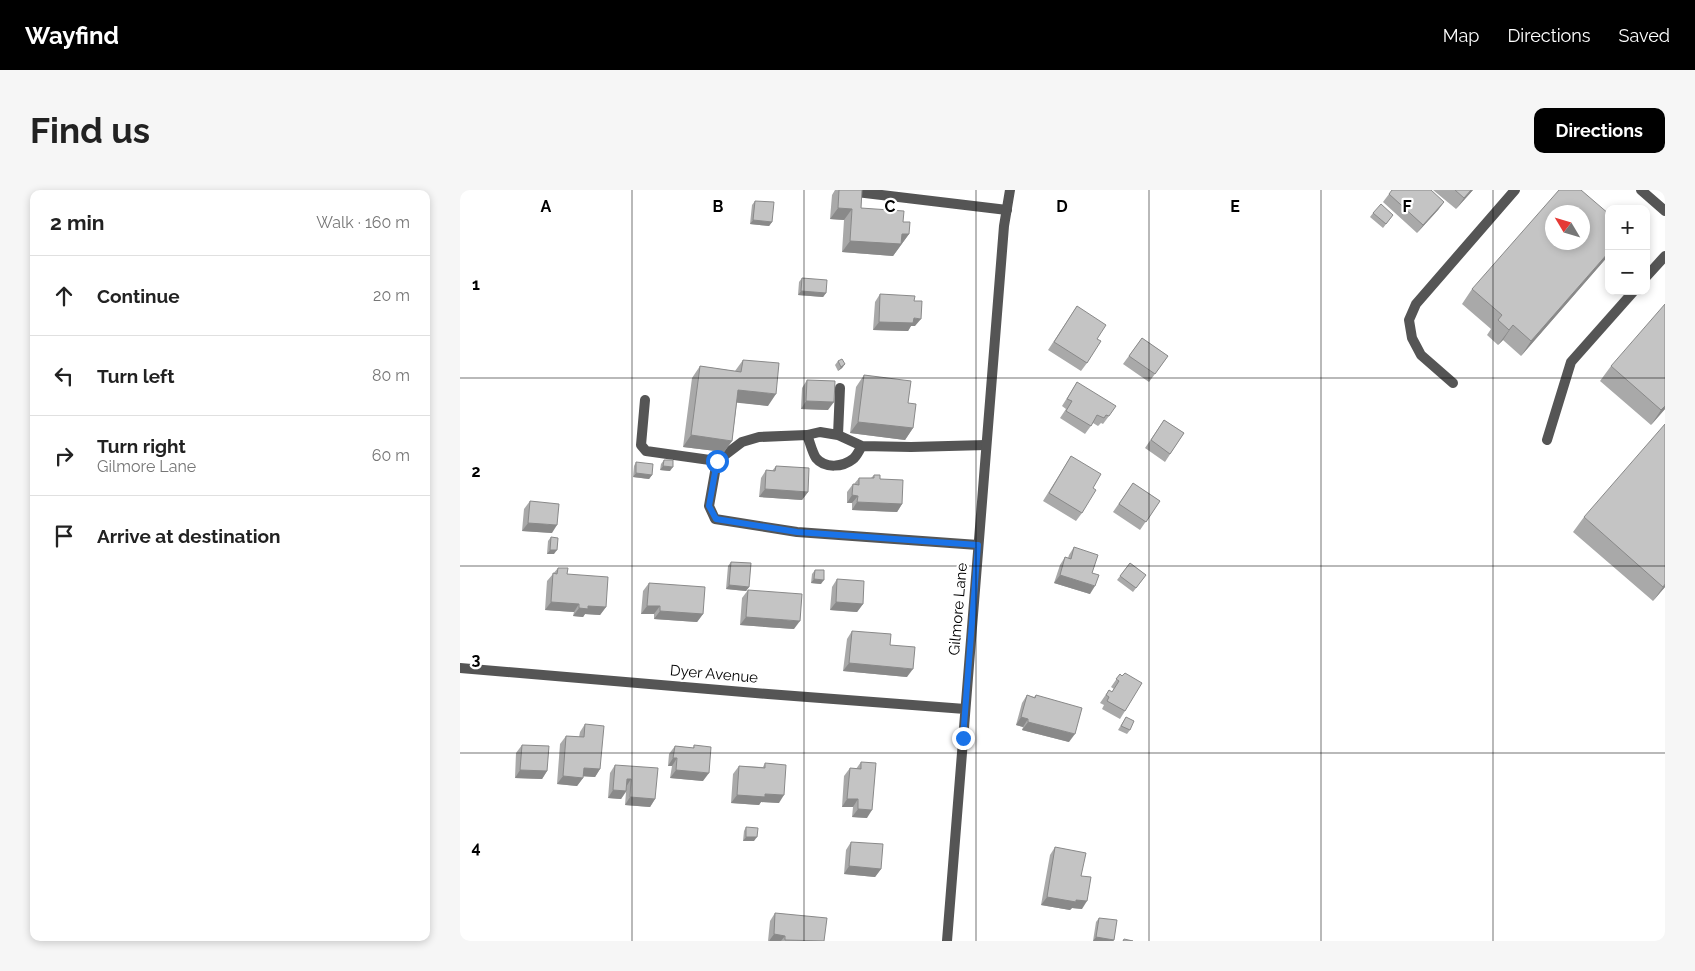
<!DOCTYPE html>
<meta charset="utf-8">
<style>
:root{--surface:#fff;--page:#f6f6f6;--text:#222;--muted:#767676;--line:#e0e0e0;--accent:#000}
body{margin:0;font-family:Raleway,sans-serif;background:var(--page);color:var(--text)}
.controls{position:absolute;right:15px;top:15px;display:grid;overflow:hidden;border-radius:10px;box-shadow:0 2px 8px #0003}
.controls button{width:45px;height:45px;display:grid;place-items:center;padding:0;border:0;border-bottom:1px solid var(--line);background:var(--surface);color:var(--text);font:25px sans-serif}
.compass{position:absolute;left:1085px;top:15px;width:45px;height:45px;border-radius:50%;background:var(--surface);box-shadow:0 2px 8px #0003;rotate:308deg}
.stop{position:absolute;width:15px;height:15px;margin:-11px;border:4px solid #1a73e8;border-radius:50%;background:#fff}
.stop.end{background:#1a73e8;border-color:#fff;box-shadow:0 1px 5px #0008}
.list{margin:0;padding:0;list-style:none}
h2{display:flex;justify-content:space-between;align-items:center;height:65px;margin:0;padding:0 20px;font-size:21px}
h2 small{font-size:16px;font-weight:400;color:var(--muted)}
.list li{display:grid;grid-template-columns:32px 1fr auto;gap:15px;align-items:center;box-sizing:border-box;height:80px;padding:0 20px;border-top:1px solid var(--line)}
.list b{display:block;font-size:19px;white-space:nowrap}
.list p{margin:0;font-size:16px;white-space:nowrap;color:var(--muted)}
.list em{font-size:16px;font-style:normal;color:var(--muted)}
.icon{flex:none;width:28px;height:28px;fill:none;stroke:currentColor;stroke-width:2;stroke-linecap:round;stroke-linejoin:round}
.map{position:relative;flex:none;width:1205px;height:751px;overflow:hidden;border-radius:10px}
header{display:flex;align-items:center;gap:30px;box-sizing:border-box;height:70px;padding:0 25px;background:var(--accent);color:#fff}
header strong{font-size:24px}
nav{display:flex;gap:28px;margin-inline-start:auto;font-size:18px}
.intro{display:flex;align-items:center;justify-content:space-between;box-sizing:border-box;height:120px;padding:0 30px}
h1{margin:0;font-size:35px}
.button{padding:12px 22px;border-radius:10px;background:var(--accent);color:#fff;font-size:18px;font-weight:700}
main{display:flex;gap:30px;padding:0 30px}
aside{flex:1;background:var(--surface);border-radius:10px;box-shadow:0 2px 8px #0003}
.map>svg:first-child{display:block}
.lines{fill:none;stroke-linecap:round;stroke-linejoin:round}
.service{stroke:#555;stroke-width:10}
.minor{stroke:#555;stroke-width:10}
.wall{fill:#a9a9a9}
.shaded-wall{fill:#898989}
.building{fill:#c4c4c4;stroke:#898989;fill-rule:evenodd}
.route{stroke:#1a73e8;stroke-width:6}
.grid{fill:none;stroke:#000;stroke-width:1;stroke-opacity:0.55}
.labels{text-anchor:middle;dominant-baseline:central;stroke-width:4.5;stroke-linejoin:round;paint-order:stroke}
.street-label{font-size:15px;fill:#000;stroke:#fff}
.grid-label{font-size:16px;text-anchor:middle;font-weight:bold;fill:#000;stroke:#fff;stroke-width:4.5;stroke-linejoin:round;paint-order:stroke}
</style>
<header>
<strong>Wayfind</strong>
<nav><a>Map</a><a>Directions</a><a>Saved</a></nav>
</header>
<div class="intro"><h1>Find us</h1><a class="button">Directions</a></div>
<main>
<aside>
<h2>2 min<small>Walk · 160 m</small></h2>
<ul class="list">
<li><svg class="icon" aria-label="ahead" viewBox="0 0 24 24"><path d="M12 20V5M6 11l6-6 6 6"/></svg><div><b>Continue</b></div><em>20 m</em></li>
<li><svg class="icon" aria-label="left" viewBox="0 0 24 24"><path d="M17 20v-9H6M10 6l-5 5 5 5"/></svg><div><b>Turn left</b></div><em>80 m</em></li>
<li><svg class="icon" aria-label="right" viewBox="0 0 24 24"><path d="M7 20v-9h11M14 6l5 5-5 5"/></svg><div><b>Turn right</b><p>Gilmore Lane</p></div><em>60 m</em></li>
<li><svg class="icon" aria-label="arrive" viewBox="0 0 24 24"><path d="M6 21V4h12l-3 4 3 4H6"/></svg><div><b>Arrive at destination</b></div></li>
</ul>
</aside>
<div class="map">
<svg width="1205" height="751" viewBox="0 0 1205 751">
<rect width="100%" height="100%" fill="#fff"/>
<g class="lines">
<!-- service -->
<path class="service" d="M380 0 547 20
M1186 87 1205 66
M993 193 961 165 952 148 949 130 956 114 1055 0
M185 210 181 255 186 261 257 271
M347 245C350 252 352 262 356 268 365 279 383 277 393 269 397 266 399 260 402 256
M378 245 380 198
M1087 250 1111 172 1174 101
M518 355 337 342 255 329 249 316 257 271 282 252 299 247 347 245 360 242 378 245 402 256 451 257 526 255"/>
<!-- minor -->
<path class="minor" d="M1181 0 1205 21
M0 478 308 504 505 519
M487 751 544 36 550 0"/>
</g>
<!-- wall -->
<path class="wall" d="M375 0H402L401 18 443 32 449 44 433 66 382 62 384 30 370 29 372 5Z
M973 0H1013L996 19Z
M929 4 984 12 978 20 957 43 923 12Z
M295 11 312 32 309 36 290 34 292 15Z
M913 23 933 25 923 38 910 27Z
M1149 65 1061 166 1043 150 1038 155 1027 145 1031 139 1002 114 1012 99Z
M342 88 366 103 363 107 338 105 339 92Z
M420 104 454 111 455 136H451L448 141 413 140 415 112Z
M617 116 637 149 627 173 621 181 588 160Z
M682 148 708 166 689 192 663 174Z
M283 170 308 216 277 212 272 251 264 262 223 257 232 188 240 176 275 181Z
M378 171 385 174 382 178 378 181 375 175Z
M1151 176 1205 219 1191 235 1140 191Z
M404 185 448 213 453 238 445 250 390 243 396 197Z
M347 190 368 220 341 219 342 198Z
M617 192 649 226 643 234 641 233 638 236 633 233 625 244 600 228 606 219 602 216Z
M704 230 724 243 705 272 685 258Z
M611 266 633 298 622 323 616 331 583 311Z
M204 270 210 281 200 280 201 274Z
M176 272 192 285 189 289 173 287 174 276Z
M316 276 348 302 342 310 299 307 301 288 306 280 312 281Z
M414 285 420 289 442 314 437 322 392 320V313H387V302L393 294H394L399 288H411Z
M673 293 700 311 680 340 653 322Z
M70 311 92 343 62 341 64 319Z
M1124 327 1205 397 1193 411 1113 342Z
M91 347 94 364H87L88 351Z
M614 357 632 383 630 404 594 393 600 375 605 367 608 368 609 365Z
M271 372 289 397 286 401 266 399 268 376Z
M670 373 686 385 673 402 657 390Z
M98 378 107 384 146 417 140 425 125 424 123 427 113 426 114 422 85 420 87 391Z
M355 380 361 394 351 393 352 384Z
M377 389 403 414 397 422 370 420 372 397Z
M189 393 243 424 237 432 194 429V424H181L183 401Z
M288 400 334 439 280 435 282 408Z
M392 441 430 455 447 487 383 481 387 449Z
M660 484 665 521 660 529 642 519 644 515 640 513 649 500 652 502 654 499 651 497Z
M567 505 574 507 576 505 609 552 562 540 563 537 556 535 562 513Z
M666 527 670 540 667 544 658 540Z
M125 534 140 579 135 587 123 586V588L117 596 97 594 100 554 106 546 119 547 120 542Z
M62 555 87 581 82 589 55 588 56 563Z
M234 555 243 591 210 588 212 576H208L209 564 215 556 233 558Z
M401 572 407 628 392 627 393 617H382L384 586 390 578 396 579Z
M305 573 319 613 301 612 299 615 271 613 273 584 279 576 303 577Z
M155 575 195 609 190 617 165 615 166 602 161 609 148 608 150 583Z
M286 637 294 651H283L284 641Z
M391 652 421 679 415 687 384 684 386 660Z
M595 657 621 686 622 719 612 718 610 720 581 715 590 665Z
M315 723 364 751H308L310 731Z
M639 728 654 750 653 751H633L636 732Z"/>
<!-- shaded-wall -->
<path class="shaded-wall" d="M1011 0H1013L996 19 1004 8Z
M984 12 978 20 957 43 963 35Z
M378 18 392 19 384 30 370 29Z
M293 30 312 32 309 36 290 34Z
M442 44H449L433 66 382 62 390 51Z
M1149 62V65L1061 166 1071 151Z
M341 101 366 103 363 107 338 105Z
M454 128 461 129 455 136H451L448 141 413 140 419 132Z
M1053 135 1043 150 1038 155 1049 140Z
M385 174 382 178 378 181 381 177Z
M278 200 316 204 308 216 270 212Z
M346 211 374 212 368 220 341 219Z
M1205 216V219L1191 235 1201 220Z
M398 232 453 238 445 250 390 243Z
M231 245 272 251 264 262 223 257Z
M203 276 213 277 210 281 200 280Z
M176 283 192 285 189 289 173 287Z
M305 299 348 302 342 310 299 307Z
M392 305 398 306 392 313H387Z
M397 312 442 314 437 322 392 320Z
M68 333 97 335 92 343 62 341Z
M90 360H97L94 364H87Z
M600 385 635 396 630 404 594 393Z
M354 389 364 390 361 394 351 393Z
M1205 394V397L1193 411 1203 397Z
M269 395 289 397 286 401 266 399Z
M91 412 119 414 114 422 85 420Z
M376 412 403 414 397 422 370 420Z
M128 416 146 417 140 425 125 424 123 427 113 426 119 418Z
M187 416H200L194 424H181Z
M200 421 243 424 237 432 194 429Z
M286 427 340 431 334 439 280 435Z
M389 473 453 479 447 487 383 481Z
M561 527 568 529 563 537 556 535Z
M568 532 615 544 609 552 562 540Z
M213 568H217L212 576H208Z
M124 578 140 579 135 587 118 586Z
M60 580 87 581 82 589 55 588Z
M216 580 249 583 243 591 210 588Z
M103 586 123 588 117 596 97 594Z
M167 589H171L166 597Z
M153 600 166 601 161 609 148 608Z
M305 604 324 605 319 613 301 612 299 615 271 613 277 605Z
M170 607 195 609 190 617 165 615Z
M387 609H398L393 617H382Z
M398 619 412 620 407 628 392 627Z
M286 647H297L294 651H283Z
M389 676 421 679 415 687 384 684Z
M587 707 616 710 627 711 622 719 612 718 610 720 581 715Z
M314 744 325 746 321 751H309Z
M636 747 654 750 653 751H633Z"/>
<!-- building -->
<path class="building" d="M379 0H402L401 18 444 21 443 32H450L449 44H442L441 54 390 51 392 19 378 18Z
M932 0H971L984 12 963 35 929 4Z
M995 0H1011L1004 8Z
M1099 0H1121L1149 24V62L1071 151 1053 135 1049 140 1038 130 1042 125 1012 99ZM1092 22H1122V52H1092Z
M295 11 314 12 312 32 293 30Z
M921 14 933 25 926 34 913 23Z
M342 88 367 90 366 103 341 101Z
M420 104 455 106 454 111H462L461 129 454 128 453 133 419 132Z
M1205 114V216L1201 220 1151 176Z
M617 116 646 135 637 149 641 151 627 173 594 152Z
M682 148 708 166 695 184 669 166Z
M382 169 385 174 381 177 378 171Z
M283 170 319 173 316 204 278 200 272 251 231 245 240 176 281 182Z
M404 185 451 191 448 213 456 214 453 238 398 232Z
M347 190 375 191 374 212 346 211Z
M617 192 656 216 649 226 646 225 644 228 637 225 631 236 606 221 612 211 607 209Z
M704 230 724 243 710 264 691 250Z
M1205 234V394L1203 397 1124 327Z
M611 266 641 284 633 298 636 300 622 323 589 303Z
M204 270H213V277L203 276Z
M176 272 193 274 192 285 176 283Z
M316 276 349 278 348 302 305 299 306 280 315 281Z
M414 285H420V289L443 290 442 314 397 312 398 306 392 305 393 294 399 295V288H414Z
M673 293 700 311 686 332 659 314Z
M70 311 99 314 97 335 68 333Z
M91 347 98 348 97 360H90Z
M614 357 638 365 632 383 639 385 635 396 600 385 605 367 611 369Z
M271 372 291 373 289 397 269 395Z
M670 373 686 385 676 398 660 386Z
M98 378H108L107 384 148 387 146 417 128 416V419L119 418V414L91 412 93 383 97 384Z
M355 380H364V390L354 389Z
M377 389 404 391 403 414 376 412Z
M189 393 245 397 243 424 200 421V416H187Z
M288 400 342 404 340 431 286 427Z
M392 441 431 444 430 455 455 457 453 479 389 473Z
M665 483 682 493 665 521 647 511 649 507 646 505 649 500 652 502 659 491 656 489 660 484 662 486Z
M567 505 575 508 576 505 622 518 615 544 568 532V529L561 527Z
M666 527 674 531 670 540 661 536Z
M125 534 144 536 140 579 124 578 123 588 103 586 106 546 124 547Z
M62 555 89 556 87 581 60 580Z
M234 555 251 557 249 583 216 580 217 568H213L215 556 234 558Z
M401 572 416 573 412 620 398 619V609H387L390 578 401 579Z
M305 573 326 575 324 605 305 604V607L277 605 279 576 305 578Z
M155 575 198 578 195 609 170 607 171 589H167L166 601 153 600Z
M286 637 298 638 297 647H286Z
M391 652 423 654 421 679 389 676Z
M595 657 626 663 621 686 631 687 627 711 616 710V712L587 707Z
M315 723 367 728 364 751 325 750V746L314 744Z
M639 728 657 730 654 750 636 747Z
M664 749 673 751H663Z"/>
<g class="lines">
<!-- route -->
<path class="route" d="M257 271 249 316 256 329 337 342 518 355 503 548"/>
</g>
<!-- grid -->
<path class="grid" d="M172 0V751M344 0V751M516 0V751M689 0V751M861 0V751M1033 0V751M0 188H1205M0 376H1205M0 563H1205"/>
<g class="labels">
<!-- street labels -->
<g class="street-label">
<text transform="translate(498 419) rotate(-85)">Gilmore Lane</text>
<text transform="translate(254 484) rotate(5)">Dyer Avenue</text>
</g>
</g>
<g class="grid-label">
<text x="86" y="22">A</text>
<text x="258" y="22">B</text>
<text x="430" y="22">C</text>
<text x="602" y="22">D</text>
<text x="775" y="22">E</text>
<text x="947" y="22">F</text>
<text x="16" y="100">1</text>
<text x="16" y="287">2</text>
<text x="16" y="475">3</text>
<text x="16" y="663">4</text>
</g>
</svg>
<div class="controls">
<button>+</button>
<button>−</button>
</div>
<svg class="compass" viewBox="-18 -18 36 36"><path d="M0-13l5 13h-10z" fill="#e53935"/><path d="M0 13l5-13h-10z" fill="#767676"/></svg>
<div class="stop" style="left:257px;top:271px"></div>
<div class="stop end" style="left:503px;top:548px"></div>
</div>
</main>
